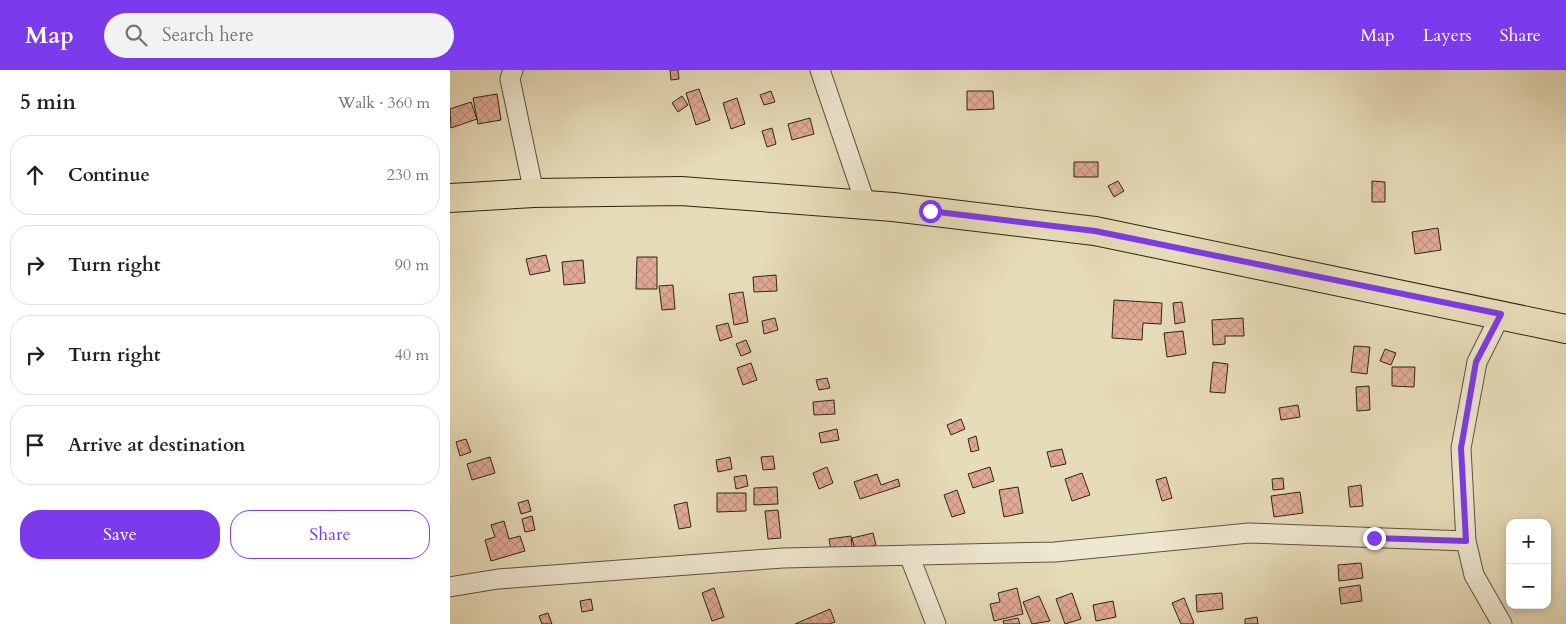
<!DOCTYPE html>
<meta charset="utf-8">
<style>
:root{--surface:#fff;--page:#f2f2f2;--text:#202124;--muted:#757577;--line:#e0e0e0;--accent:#7c3aed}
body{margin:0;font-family:Cardo,serif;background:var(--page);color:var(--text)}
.controls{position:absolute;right:15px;bottom:15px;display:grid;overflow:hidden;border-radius:10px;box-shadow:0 2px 8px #0003}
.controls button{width:45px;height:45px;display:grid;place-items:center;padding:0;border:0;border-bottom:1px solid var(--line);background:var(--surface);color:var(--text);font:25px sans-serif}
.stop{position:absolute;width:15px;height:15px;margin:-11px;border:4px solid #7c3aed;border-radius:50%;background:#fff}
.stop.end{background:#7c3aed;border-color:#fff;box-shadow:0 1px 5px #0008}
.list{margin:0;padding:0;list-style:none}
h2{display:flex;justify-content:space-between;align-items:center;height:65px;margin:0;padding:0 20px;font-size:21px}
h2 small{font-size:16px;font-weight:400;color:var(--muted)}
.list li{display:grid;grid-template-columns:32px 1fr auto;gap:15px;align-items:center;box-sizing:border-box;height:80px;margin:0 10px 10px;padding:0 10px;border:1px solid var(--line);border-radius:20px}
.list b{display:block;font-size:19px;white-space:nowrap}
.list em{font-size:16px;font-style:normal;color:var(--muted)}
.actions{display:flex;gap:10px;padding:15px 20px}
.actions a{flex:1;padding:11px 0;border:1px solid var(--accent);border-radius:20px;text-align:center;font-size:18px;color:var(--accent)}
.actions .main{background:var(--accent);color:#fff}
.icon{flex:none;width:28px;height:28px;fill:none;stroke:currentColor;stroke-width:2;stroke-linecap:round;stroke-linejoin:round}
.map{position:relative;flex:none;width:1116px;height:554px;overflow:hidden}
header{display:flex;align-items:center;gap:30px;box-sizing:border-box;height:70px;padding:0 25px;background:var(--accent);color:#fff}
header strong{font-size:24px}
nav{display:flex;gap:28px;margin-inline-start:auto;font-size:18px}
.search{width:350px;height:45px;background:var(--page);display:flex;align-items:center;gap:12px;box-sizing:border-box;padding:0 18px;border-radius:28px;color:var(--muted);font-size:19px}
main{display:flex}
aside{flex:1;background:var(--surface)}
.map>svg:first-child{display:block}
.building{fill:url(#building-cross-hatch);stroke:#2d251b}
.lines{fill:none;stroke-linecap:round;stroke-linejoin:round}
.minor-casing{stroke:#5c5342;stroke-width:21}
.primary-casing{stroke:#2d251b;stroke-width:30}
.minor{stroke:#efe8d1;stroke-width:19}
.primary{stroke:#e7dcb8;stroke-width:28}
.route{stroke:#7c3aed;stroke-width:6}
</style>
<header>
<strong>Map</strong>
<div class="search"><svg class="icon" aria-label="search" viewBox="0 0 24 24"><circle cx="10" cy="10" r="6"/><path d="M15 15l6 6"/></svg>Search here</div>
<nav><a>Map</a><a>Layers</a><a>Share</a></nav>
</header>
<main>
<aside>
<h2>5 min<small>Walk · 360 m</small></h2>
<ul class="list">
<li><svg class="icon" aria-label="ahead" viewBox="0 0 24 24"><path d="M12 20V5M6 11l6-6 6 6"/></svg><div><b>Continue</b></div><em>230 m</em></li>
<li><svg class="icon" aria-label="right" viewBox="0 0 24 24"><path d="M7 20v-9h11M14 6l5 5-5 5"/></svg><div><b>Turn right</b></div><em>90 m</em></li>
<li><svg class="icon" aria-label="right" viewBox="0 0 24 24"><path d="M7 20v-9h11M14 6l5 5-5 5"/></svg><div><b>Turn right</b></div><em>40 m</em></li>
<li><svg class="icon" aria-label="arrive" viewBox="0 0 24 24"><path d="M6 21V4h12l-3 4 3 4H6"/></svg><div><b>Arrive at destination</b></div></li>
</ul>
<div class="actions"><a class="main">Save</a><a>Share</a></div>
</aside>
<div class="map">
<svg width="1116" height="554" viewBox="0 0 1116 554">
<defs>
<pattern id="building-cross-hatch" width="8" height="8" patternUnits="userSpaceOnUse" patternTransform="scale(1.25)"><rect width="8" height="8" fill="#e1aa95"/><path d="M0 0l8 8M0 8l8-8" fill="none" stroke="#c19280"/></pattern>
</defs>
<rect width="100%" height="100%" fill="#e7dcb8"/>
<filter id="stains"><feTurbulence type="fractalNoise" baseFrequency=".004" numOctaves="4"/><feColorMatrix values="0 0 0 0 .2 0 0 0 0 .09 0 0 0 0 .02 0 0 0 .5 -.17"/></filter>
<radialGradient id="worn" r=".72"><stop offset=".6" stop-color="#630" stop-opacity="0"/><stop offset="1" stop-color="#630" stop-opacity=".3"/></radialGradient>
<!-- building -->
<path class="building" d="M220 0H228L229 9 221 10Z
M249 19 260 50 246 55 236 23Z
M321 21 325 32 314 35 310 25Z
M517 21H543L544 39 517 40Z
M47 24 51 50 28 54 23 28Z
M232 26 238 35 228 42 222 33Z
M287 28 295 54 281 59 273 33Z
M21 32 27 49 1 58 0 39Z
M360 48 364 64 342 70 338 54Z
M322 58 326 74 317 77 312 61Z
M624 92H648V107H624Z
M668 111 674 121 664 127 658 116Z
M922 111 935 112V132H922Z
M988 158 991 180 965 184 962 162Z
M96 185 100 201 80 205 76 189Z
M187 187H207V219H186Z
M133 190 135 213 114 215 112 192Z
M326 205 327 221 304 222 303 207Z
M223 215 225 239 212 240 209 216Z
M293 222 298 252 284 255 279 224Z
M664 230 712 233 711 254 693 253 692 270 662 268Z
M732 232 735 252 725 254 723 233Z
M325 248 328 260 314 264 312 251Z
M793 248 794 266H775V274L763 275 762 250Z
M278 253 282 267 270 271 266 256Z
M733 261 736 284 717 287 714 263Z
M296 270 301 282 291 286 286 274Z
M904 276 920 277 917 304 901 302Z
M935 279 946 283 941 295 930 291Z
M763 292 778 294 775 323 760 322Z
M301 293 307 310 293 315 287 298Z
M942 297H965L964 317 942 316Z
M377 308 380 318 369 320 366 310Z
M919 316 920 340 907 341 906 317Z
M384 330 385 344 364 345 363 332Z
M848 335 850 347 831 350 829 338Z
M511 349 515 359 501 365 497 355Z
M387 359 389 370 371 373 369 363Z
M526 366 529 380 521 382 518 369Z
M16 369 21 382 10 386 6 372Z
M612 379 616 394 601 397 597 382Z
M323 386 325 399 313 400 311 387Z
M40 387 45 403 22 410 17 394Z
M280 387 282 399 268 402 266 390Z
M377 397 383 413 369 419 363 403Z
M540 397 544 411 523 418 518 404Z
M632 403 640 425 622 431 615 409Z
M427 404 431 415 448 409 450 416 410 429 404 412Z
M296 405 298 416 286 419 284 407Z
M716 407 722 428 712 431 706 410Z
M833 408 834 419 823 420 822 409Z
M911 415 913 436 900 437 898 417Z
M327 417 328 434 304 435V418Z
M568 417 573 443 554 447 549 420Z
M507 420 515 443 502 447 494 425Z
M850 422 853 443 824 447 821 426Z
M267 423H296V441L267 442Z
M78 430 81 441 71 444 68 433Z
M237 432 241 457 229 459 224 435Z
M328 440 331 468 318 469 315 441Z
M82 446 85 460 75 462 72 449Z
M54 451 59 469 70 466 75 481 41 491 35 470 45 467 41 455Z
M423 463 426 475 405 480 402 468Z
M401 466 402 477 381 480 379 469Z
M911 493 913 508 889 511 888 495Z
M910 515 912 531 891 534 889 518Z
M264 518 274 547 262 551 252 523Z
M567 518 573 544 544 551 540 534 550 532 548 523Z
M622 523 631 549 615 554 606 529Z
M772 523 773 539 747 542 746 525Z
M589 526 600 551 582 554 573 532Z
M734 528 744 553 742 554H731L722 533Z
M141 529 143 540 132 542 130 531Z
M663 531 666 547 646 551 643 535Z
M380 539 385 552 379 554H345Z
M98 543 102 554H92L89 546Z
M807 547 808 554H795V549Z
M568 548 570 554H554L553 551Z"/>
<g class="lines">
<defs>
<path id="minor" d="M63 0 60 9 84 123
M370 0 416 135
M1051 244 1027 292 1011 378 1016 471 1024 505 1052 554
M459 485 486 554
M0 517 48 509 333 488 605 482 799 463 1016 471"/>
<path id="primary" d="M0 128 84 123 231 121 443 137 645 161 1116 259"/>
</defs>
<!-- minor casing -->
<use href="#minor" class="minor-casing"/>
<!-- primary casing -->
<use href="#primary" class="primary-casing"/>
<!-- minor -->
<use href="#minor" class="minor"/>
<!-- primary -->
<use href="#primary" class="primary"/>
</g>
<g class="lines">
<!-- route -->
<path class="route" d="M480 141 645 161 1051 244 1026 292 1011 378 1016 471 924 468"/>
</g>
<rect width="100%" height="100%" filter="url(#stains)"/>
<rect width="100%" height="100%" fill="url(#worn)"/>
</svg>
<div class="controls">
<button>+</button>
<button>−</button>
</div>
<div class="stop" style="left:480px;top:141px"></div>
<div class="stop end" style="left:924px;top:468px"></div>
</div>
</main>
